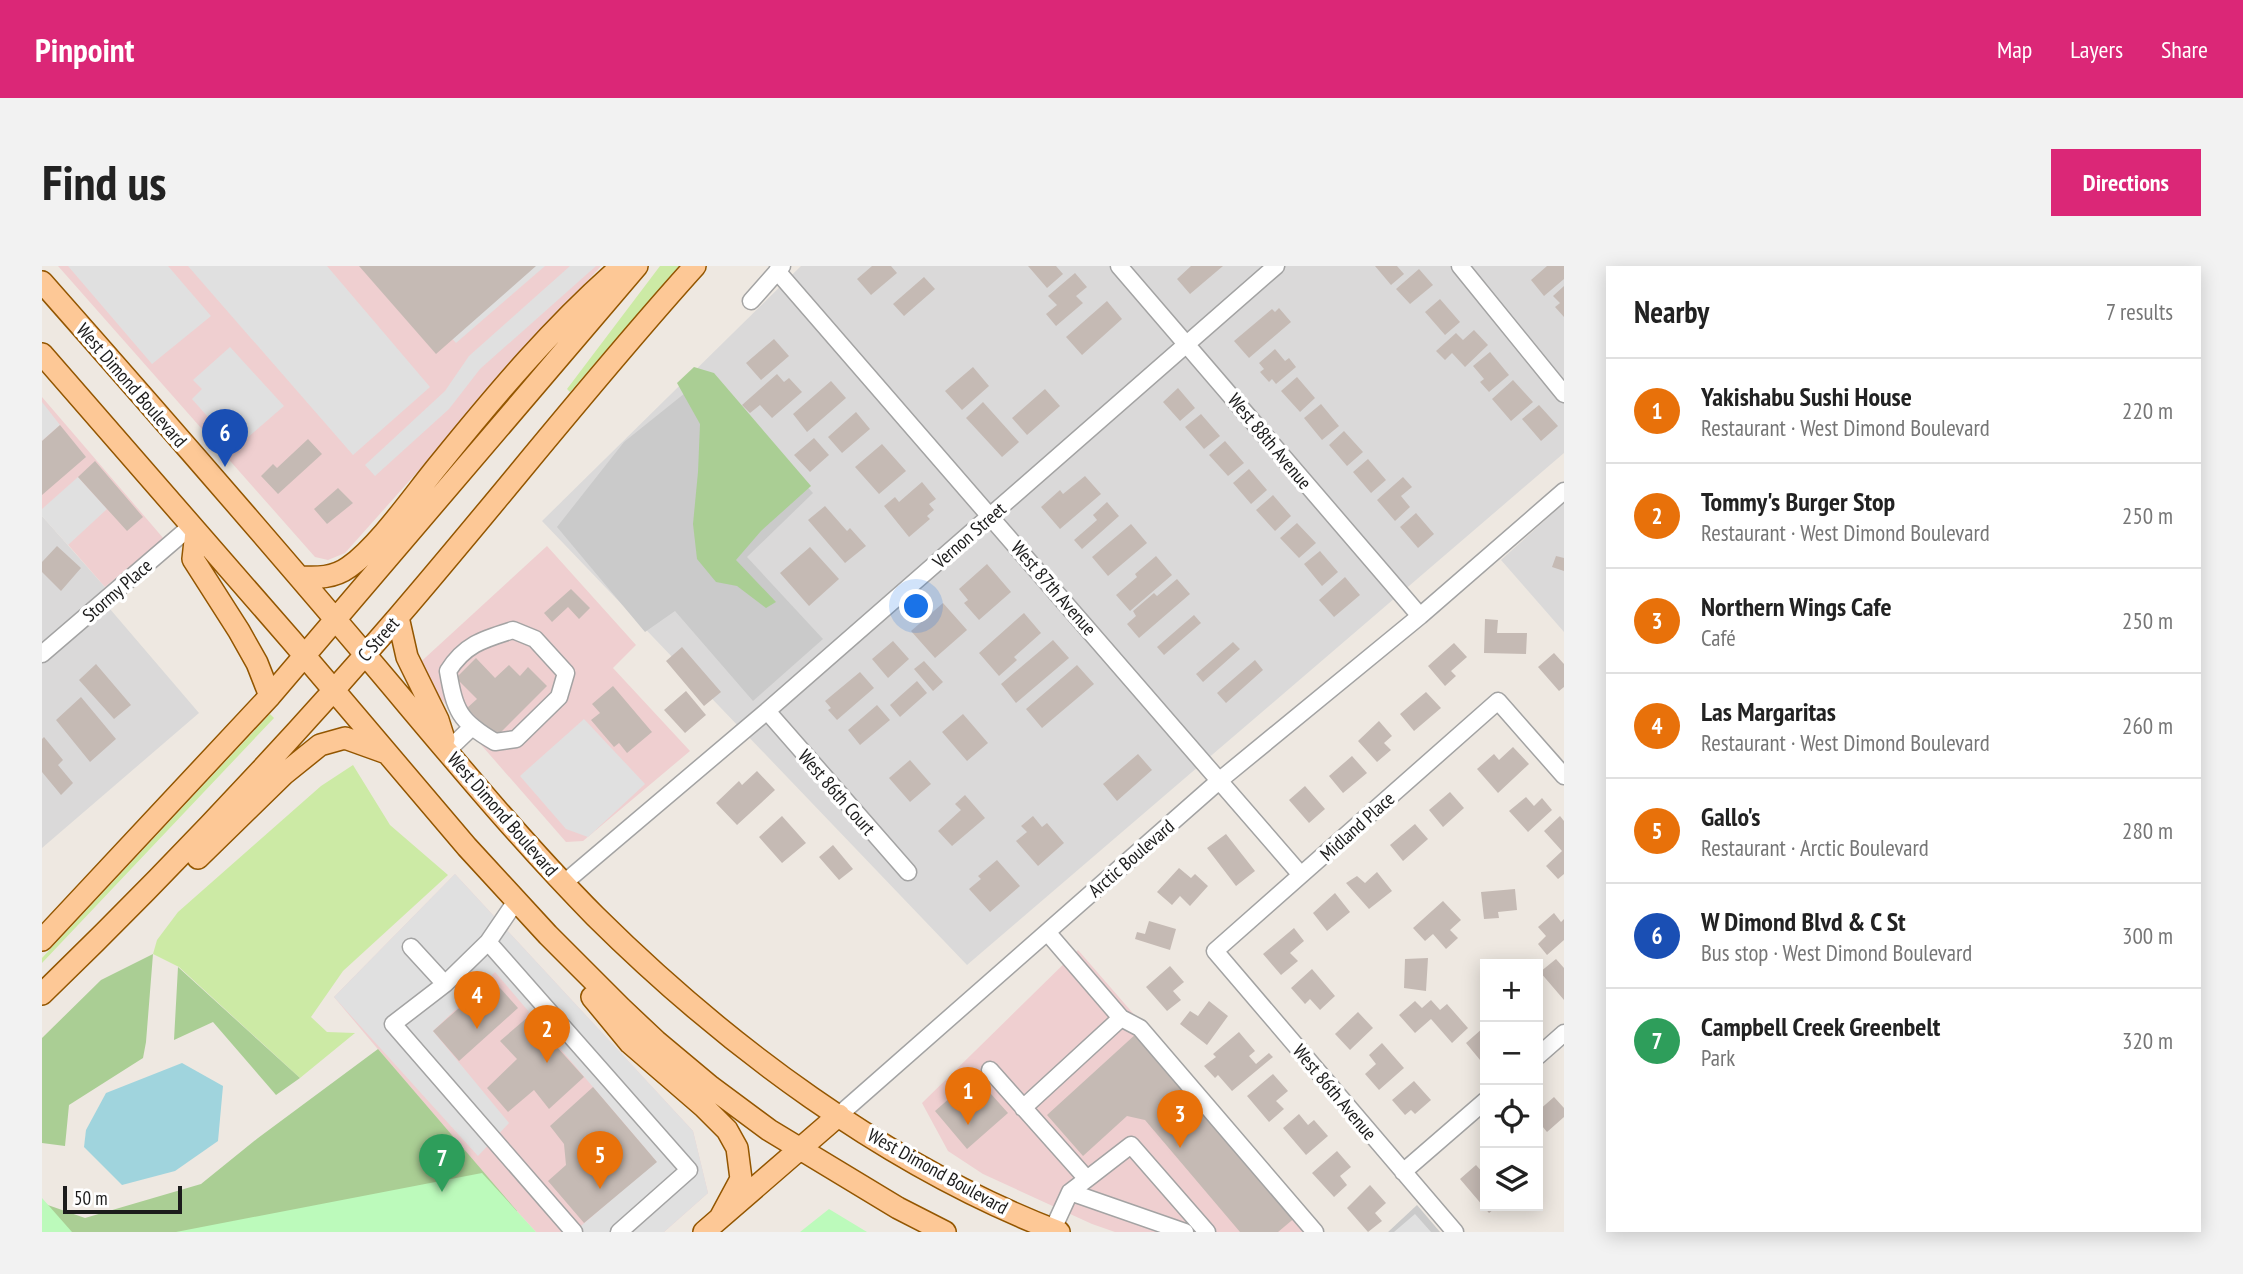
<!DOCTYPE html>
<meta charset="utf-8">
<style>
:root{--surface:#fff;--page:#f2f2f2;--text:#222;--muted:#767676;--line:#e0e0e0;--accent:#db2777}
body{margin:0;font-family:"PT Sans Narrow",sans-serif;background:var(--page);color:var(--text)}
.controls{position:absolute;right:21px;bottom:21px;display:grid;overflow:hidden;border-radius:0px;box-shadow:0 4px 18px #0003}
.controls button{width:63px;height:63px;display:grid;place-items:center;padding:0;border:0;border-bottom:2px solid var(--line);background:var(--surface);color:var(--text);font:35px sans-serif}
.scale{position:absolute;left:21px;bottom:18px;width:119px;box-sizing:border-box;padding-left:7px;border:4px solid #1c1c1c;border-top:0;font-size:19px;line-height:24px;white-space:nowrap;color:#1c1c1c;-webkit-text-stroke:5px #fff;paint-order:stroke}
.you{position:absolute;left:875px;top:341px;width:24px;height:24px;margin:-18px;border:5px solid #fff;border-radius:50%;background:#1a73e8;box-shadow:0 0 0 10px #1a73e833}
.badge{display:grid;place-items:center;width:46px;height:46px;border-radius:50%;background:var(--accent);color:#fff;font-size:23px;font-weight:700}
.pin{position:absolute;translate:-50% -58px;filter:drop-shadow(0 2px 4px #0008)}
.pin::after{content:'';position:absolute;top:37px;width:24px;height:21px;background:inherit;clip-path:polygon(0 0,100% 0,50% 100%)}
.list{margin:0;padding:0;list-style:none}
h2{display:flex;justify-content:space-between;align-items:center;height:91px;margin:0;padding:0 28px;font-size:30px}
h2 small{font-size:23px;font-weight:400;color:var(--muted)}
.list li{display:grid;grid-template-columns:46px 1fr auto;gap:21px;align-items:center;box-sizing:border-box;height:105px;padding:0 28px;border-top:2px solid var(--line)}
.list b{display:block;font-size:26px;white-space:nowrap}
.list p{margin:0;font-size:23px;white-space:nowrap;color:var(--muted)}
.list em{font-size:23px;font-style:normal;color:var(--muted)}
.icon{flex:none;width:38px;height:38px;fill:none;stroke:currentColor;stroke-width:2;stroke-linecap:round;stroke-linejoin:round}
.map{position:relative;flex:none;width:1522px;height:966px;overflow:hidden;border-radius:0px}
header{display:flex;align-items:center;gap:42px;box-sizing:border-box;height:98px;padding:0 35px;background:var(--accent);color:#fff}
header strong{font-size:33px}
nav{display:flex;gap:38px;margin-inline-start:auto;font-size:24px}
.intro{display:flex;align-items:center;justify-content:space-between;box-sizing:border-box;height:168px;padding:0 42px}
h1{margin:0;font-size:49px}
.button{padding:18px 32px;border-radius:0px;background:var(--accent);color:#fff;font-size:24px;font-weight:700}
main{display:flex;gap:42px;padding:0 42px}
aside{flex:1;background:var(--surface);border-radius:0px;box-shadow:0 4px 18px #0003}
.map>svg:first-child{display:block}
.residential{fill:#dad9d9}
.commercial{fill:#efcfd0}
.religious{fill:#cacaca}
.grass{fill:#cceaa5}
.forest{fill:#aace94}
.park{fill:#bcfabb}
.parking{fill:#e0e0e0}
.water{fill:#a0d4dd}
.building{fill:#c5bab4}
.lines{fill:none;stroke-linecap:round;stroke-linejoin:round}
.minor-casing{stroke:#a3a3a3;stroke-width:19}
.major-casing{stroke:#935600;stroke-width:24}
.minor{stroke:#fff;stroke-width:16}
.major{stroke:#fdc896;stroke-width:21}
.labels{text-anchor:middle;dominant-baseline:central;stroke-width:7;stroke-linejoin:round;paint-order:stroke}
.street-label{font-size:19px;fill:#1c1c1c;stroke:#fff}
</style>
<header>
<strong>Pinpoint</strong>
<nav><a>Map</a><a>Layers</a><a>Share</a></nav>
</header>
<div class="intro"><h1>Find us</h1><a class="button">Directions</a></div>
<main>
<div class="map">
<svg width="1522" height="966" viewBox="0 0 1522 966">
<rect width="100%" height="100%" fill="#eee8e1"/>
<!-- residential -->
<path class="residential" d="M759 0H1522V187L925 699 500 255Z
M1522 237V366L1459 294Z
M0 250 63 321 56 329 157 447 0 582Z"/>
<!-- commercial -->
<path class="commercial" d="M16 0H559L303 287 286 294 273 291Z
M0 131 122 273 63 321 0 249Z
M505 280 594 379 571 402 648 485 541 575 524 576 372 402Z
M413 608 651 865 666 927 622 966H494L440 907 292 731Z
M1036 684 1281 966H1073L1050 958 941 908 906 885 880 837Z"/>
<!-- religious -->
<path class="religious" d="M663 111 771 227 705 291 781 373 711 435 633 345 603 366 515 261 582 176Z
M1375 939 1398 966H1346Z"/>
<!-- grass -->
<path class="grass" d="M618 0H637L528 126 525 123Z
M228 448 232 452 0 697V692Z
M311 499 348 559 406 609 301 705 269 751 285 766 313 767 258 812 137 701 111 688 115 674 136 646 279 520Z"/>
<!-- forest -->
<path class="forest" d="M652 101 672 107 769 220 719 265 694 294 734 336 724 342 695 320 674 316 655 293 651 258 656 206 658 158 635 117Z
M111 688 104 776 101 792 27 839 23 880 0 877V772L59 714Z
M136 701 258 812 234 829 171 756 132 774Z
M336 783 475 945 474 966H0V937L43 952 159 918 216 872Z"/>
<!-- park -->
<path class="park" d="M440 907 494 966H134Z
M0 932 30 966H0Z
M787 943 825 966H758Z"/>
<!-- parking -->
<path class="parking" d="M26 0H126L169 50 110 98Z
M146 0H285L388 121 311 189Z
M481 0H503L414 77 405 67Z
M528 0H554L438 103 407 143 333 210 323 199 403 125 427 90Z
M188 81 242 140 204 173 191 158 181 168 150 133 160 123 151 114Z
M0 136 18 159 0 175Z
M36 211 65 243 26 279 0 250V243Z
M542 453 603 518 546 571 524 563 478 510Z
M413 608 651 865 666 927 622 966H532L614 895 453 706 391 765 467 857 436 890 292 731Z
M1373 948 1389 966H1352Z"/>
<!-- water -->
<path class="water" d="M140 797 181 820 176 875 133 905 80 919 42 881 44 864 64 827Z"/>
<!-- building -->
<path class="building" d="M317 0H494L394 88Z
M830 0H849L855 7 829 29 815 13Z
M986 0H1014L1021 8 1005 22Z
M1149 0H1181L1148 28 1135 13Z
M1333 0H1355L1362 8 1349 19Z
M1505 0H1522V13L1502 30 1489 14Z
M1377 3 1391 19 1368 38 1354 23Z
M1033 7 1045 21 1034 30 1041 37 1014 60 1004 48 1015 39 1006 30Z
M882 11 893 23 862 50 851 38Z
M1522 20V51L1513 41 1518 37 1511 30Z
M1398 33 1418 56 1403 69 1383 46Z
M1065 35 1080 53 1040 89 1024 71Z
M1237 42 1249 56 1207 92 1192 75 1230 43 1233 46Z
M1432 64 1446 79 1423 101 1410 87 1403 94 1394 85 1414 67 1421 74Z
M732 73 747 90 719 114 704 97Z
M1233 83 1243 95 1247 92 1254 101 1234 118 1230 113 1227 116 1218 106 1222 103 1217 97Z
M1448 86 1467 109 1447 126 1438 116 1442 113 1431 100Z
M931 101 947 120 920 144 903 125Z
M735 108 742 116 747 112 760 126 730 152 718 139 708 147 700 139Z
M1255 111 1273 132 1258 146 1239 125Z
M1471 114 1491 136 1469 155 1450 133Z
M789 115 804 132 765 166 751 148Z
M1136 122 1153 142 1138 155 1121 136Z
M1003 123 1018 140 985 169 970 152Z
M941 136 977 176 960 191 924 152Z
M1279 138 1297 160 1280 174 1262 152Z
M1497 139 1516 160 1499 175 1480 153Z
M814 146 828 163 800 187 786 171Z
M1159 148 1178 170 1162 183 1143 161Z
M18 159 44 191 0 229V175Z
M1302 165 1321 186 1305 200 1287 179Z
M772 172 787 189 768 206 752 189Z
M266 173 280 188 236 228 219 210 231 198 235 202Z
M1183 175 1202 197 1186 210 1167 189Z
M840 178 864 205 837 228 813 201Z
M1326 193 1344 214 1329 227 1311 206Z
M53 195 101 251 85 265 36 211Z
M1207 203 1225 224 1209 238 1191 217Z
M1043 210 1059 228 1018 263 999 241 1018 224 1021 228Z
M1361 211 1370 221 1359 230 1368 241 1353 255 1335 234Z
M880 216 894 233 887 238 892 244 885 250 888 253 867 271 842 240 853 231 857 236Z
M296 222 311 237 285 258 272 243Z
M1231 229 1249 250 1233 265 1214 244Z
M1065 236 1077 250 1040 283 1032 274 1055 254 1051 249Z
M783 240 805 265 808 262 824 280 803 297 766 254Z
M1374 247 1392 268 1376 282 1358 261Z
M1255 257 1274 277 1257 292 1238 272Z
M1089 258 1105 277 1066 310 1050 291Z
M15 280 39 302 19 325 0 306V296Z
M768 281 797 313 767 340 738 307Z
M1278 285 1296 306 1280 320 1262 298Z
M1114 290 1130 309 1088 345 1074 329 1095 311 1093 308Z
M1514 290 1522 292V305L1510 301Z
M945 298 969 326 937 354 922 337 926 334 917 323Z
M1303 311 1318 329 1292 351 1277 334Z
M1135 313 1148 328 1097 372 1085 358 1094 350 1091 345 1112 327 1115 330Z
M529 323 548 342 537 353 526 341 510 356 502 347Z
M901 337 925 364 893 392 869 365Z
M982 347 999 367 972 391 975 394 957 410 937 387Z
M1152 349 1159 357 1122 389 1115 381Z
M1443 353 1456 354 1455 367H1485L1484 388 1442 387Z
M1011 374 1027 392 974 437 959 418Z
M851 375 867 393 846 412 830 393Z
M1191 376 1198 383 1161 416 1154 408Z
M1412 377 1425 391 1409 405 1414 410 1403 420 1386 400Z
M640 381 679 426 662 440 624 395Z
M1512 387 1522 398V421L1517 425 1496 401Z
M434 392 453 412 467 399 478 410 486 401 505 420 454 471 425 442 435 433 414 412Z
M1213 394 1221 404 1184 437 1175 427Z
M882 395 901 416 891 425 872 403Z
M54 398 89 439 72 453 37 414Z
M1035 399 1052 418 1000 462 984 443Z
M818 406 832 422 795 454 786 444 789 442 783 435Z
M875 415 885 427 858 451 848 439Z
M571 420 610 466 585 487 577 477 572 481 549 454 558 447 550 438Z
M644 425 664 449 643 467 622 444Z
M1384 426 1399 442 1372 465 1358 448Z
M39 431 74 473 48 496 14 454Z
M835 439 848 454 818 479 806 464Z
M921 448 946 477 925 495 900 466Z
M1337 455 1350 470 1342 477 1349 484 1335 496 1316 475Z
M2 471 21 494 16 499 31 517 19 529 0 506V473Z
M1471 481 1487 498 1456 527 1435 503 1452 488 1457 494Z
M1096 488 1110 504 1075 535 1061 518Z
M1310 490 1325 507 1301 527 1287 510Z
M868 494 889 518 868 536 847 512Z
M715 505 733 524 695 559 674 537 697 515 700 519Z
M1263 520 1283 543 1267 557 1247 534Z
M1408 526 1422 542 1401 561 1387 544Z
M923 529 943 552 910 580 896 565 919 544 913 538Z
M1484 531 1492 540 1500 532 1510 544 1486 566 1467 545Z
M740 550 764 577 740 597 717 571Z
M991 550 1000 561 1005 557 1022 577 996 600 974 575 985 566 979 560Z
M1518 550 1522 555V608L1516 613 1504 600 1520 585 1502 565Z
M1373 558 1386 573 1361 595 1348 579Z
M1184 568 1213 605 1194 620 1165 582Z
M791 579 811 603 797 614 777 591Z
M955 594 978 620 948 646 927 623 939 613 936 610Z
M1137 602 1149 612 1153 608 1166 620 1148 640 1138 630 1130 639 1115 626Z
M1335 606 1350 625 1327 643 1304 617 1315 610 1323 617Z
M1473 623 1475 644 1456 646 1457 652 1442 653 1439 626Z
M1293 627 1308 646 1285 665 1271 647Z
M1401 635 1419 654 1408 664 1416 672 1404 683 1391 668 1383 675 1371 662Z
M1512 647 1519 656 1522 653V674L1505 689 1496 678 1504 670 1496 661Z
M1107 655 1134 663 1128 684 1093 673 1095 666 1103 668Z
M1252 662 1262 675 1248 687 1256 695 1239 709 1221 688Z
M1386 692 1384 725 1362 722 1363 693Z
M1514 693 1522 702V734L1498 706Z
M1128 700 1142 716 1131 725 1139 734 1125 745 1104 721Z
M1270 703 1293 730 1278 744 1268 733 1263 738 1249 722Z
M450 713 476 742 417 795 391 765Z
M1389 734 1398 744 1405 738 1426 762 1410 777 1389 753 1373 767 1357 749 1373 735 1380 742Z
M1167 735 1186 750 1165 779 1138 758 1148 745 1156 750Z
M1316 746 1331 762 1308 784 1293 768Z
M487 750 542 811 507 843 492 824 466 846 445 822 475 793 458 775Z
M1441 762 1443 764V800L1424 777Z
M1197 766 1213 785 1207 790 1214 798 1227 787 1231 791 1190 825 1176 809 1173 812 1162 800 1174 791 1171 788Z
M1095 767 1255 950 1236 966H1198L1103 854 1085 850 1041 890 1005 849Z
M1340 777 1362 802 1337 824 1323 808 1334 798 1327 789Z
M1231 808 1246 825 1234 835 1242 843 1227 856 1205 830Z
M933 810 966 847 925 883 893 845Z
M1372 815 1389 834 1373 848 1369 844 1363 849 1350 834Z
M551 821 615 896 542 957 506 915 524 899 522 878 508 860Z
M1512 831 1522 842V851L1505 866 1496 855V845Z
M1257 848 1266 859 1272 854 1286 870 1264 889 1241 862Z
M1295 885 1309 901 1298 910 1305 919 1292 931 1270 907Z
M1434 899 1443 909V940H1456L1447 947 1418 913Z
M1328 919 1344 937 1333 947 1340 955 1326 966 1305 942Z"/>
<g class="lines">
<defs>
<path id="minor" d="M1077 0 1378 350
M1418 0 1522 128
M735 5 1259 609
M709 35 740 0
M471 364 493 373 524 407 517 431 474 473 453 476C417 455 413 445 406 405 423 378 442 373 471 364Z
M0 388 149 260
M725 445 866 606
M405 485 429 462
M522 617 725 445 1234 0
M474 635 446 676 403 718 351 758 532 966
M446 676 647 904 577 966
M369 681 403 718
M1079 752 1098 762 1273 966
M1496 790 1522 767
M948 804 1045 913 1028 926 1011 963
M981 842 1079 752 1005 666
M797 849 1178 514 1378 350 1522 225
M1361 906 1443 835
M1045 913 1089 879 1165 966
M1028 926 1143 966
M1413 966 1173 685 1456 435 1522 510"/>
<path id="major" d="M0 16C114 145 227 275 338 406 408 489 477 573 553 650 683 779 845 900 1017 966
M0 88 250 375 425 581 506 669 579 742 614 775 669 821 727 864 856 942 903 966
M154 266 151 293 197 365 215 397 228 430
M257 311C275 312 292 312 307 301 338 279 374 226 399 196 455 127 513 58 580 0
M356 351 365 391 396 454 402 473
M156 592 242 508 278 479 303 472 342 486
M0 674 228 430 595 0
M0 728C124 608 243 482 356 351 456 235 550 114 653 0
M550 731 588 777 662 841 685 864 695 882 699 913 678 952
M662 966 797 849"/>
</defs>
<!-- minor casing -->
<use href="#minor" class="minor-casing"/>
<!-- major casing -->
<use href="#major" class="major-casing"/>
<!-- minor -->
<use href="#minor" class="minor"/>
<!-- major -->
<use href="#major" class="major"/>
</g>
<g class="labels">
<!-- street labels -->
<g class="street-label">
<text transform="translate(90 119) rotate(49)">West Dimond Boulevard</text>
<text transform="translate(1228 175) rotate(50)">West 88th Avenue</text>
<text transform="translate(927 269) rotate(-41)">Vernon Street</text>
<text transform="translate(1012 322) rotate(49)">West 87th Avenue</text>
<text transform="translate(75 324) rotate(-41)">Stormy Place</text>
<text transform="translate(336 373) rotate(-49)">C Street</text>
<text transform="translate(795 526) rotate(49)">West 86th Court</text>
<text transform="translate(461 548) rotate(49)">West Dimond Boulevard</text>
<text transform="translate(1315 560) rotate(-42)">Midland Place</text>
<text transform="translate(1089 592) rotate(-41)">Arctic Boulevard</text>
<text transform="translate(1293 826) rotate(50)">West 86th Avenue</text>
<text transform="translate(896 905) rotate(29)">West Dimond Boulevard</text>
</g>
</g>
</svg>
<div class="controls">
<button>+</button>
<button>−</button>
<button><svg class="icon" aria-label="locate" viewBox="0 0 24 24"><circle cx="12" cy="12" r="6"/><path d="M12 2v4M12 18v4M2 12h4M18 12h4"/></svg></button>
<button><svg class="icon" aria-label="layers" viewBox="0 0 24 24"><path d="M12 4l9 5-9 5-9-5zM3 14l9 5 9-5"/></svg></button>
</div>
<div class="scale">50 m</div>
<div class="you"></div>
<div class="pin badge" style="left:926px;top:859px;background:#e8710a">1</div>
<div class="pin badge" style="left:505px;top:797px;background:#e8710a">2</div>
<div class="pin badge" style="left:1138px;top:882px;background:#e8710a">3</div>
<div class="pin badge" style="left:435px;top:763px;background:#e8710a">4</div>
<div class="pin badge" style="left:558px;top:923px;background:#e8710a">5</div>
<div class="pin badge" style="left:183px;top:201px;background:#1a4fb4">6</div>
<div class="pin badge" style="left:400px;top:926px;background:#2e9e5b">7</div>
</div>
<aside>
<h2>Nearby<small>7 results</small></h2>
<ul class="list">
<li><span class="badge" style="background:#e8710a">1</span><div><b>Yakishabu Sushi House</b><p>Restaurant · West Dimond Boulevard</p></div><em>220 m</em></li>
<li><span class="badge" style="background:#e8710a">2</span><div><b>Tommy's Burger Stop</b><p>Restaurant · West Dimond Boulevard</p></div><em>250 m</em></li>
<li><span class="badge" style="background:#e8710a">3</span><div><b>Northern Wings Cafe</b><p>Café</p></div><em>250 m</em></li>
<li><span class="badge" style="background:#e8710a">4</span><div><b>Las Margaritas</b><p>Restaurant · West Dimond Boulevard</p></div><em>260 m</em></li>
<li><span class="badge" style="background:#e8710a">5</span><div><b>Gallo's</b><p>Restaurant · Arctic Boulevard</p></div><em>280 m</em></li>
<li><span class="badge" style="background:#1a4fb4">6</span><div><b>W Dimond Blvd &amp; C St</b><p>Bus stop · West Dimond Boulevard</p></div><em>300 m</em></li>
<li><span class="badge" style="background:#2e9e5b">7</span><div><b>Campbell Creek Greenbelt</b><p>Park</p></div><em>320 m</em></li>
</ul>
</aside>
</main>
